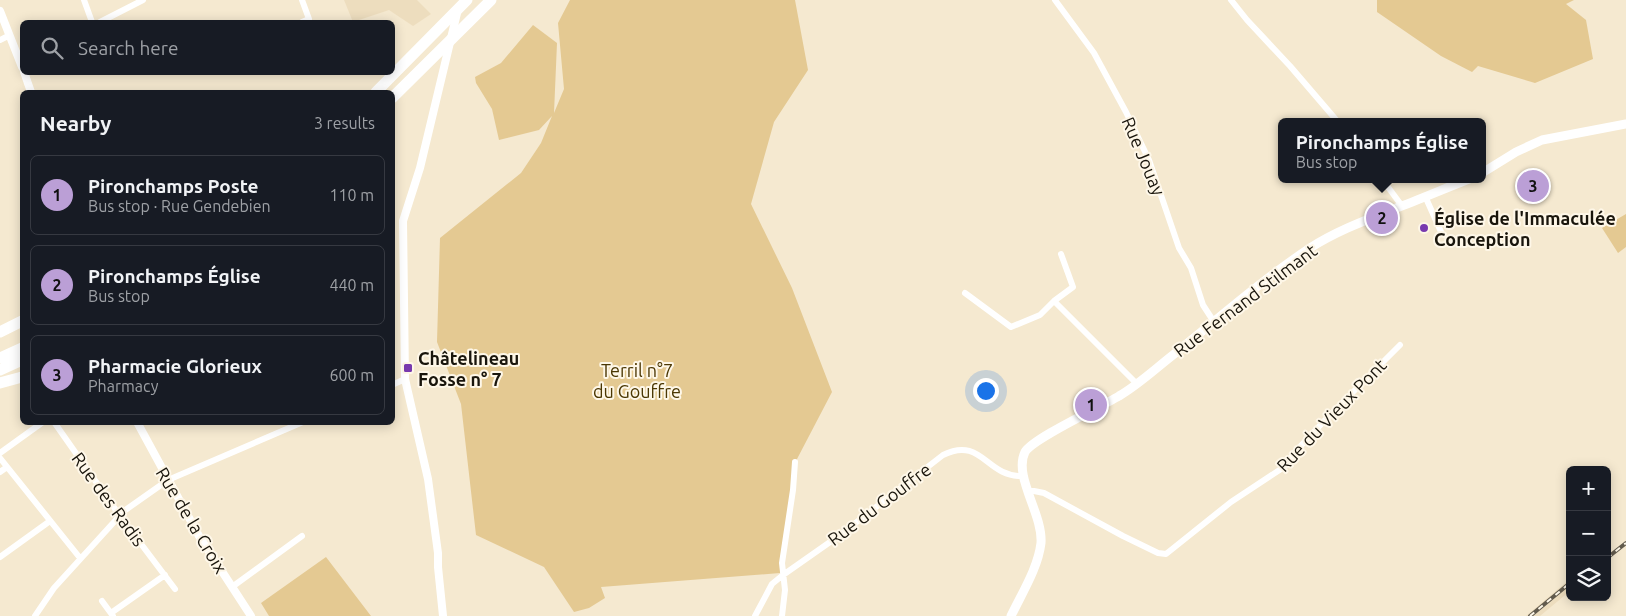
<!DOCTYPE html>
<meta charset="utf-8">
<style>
:root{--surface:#171b24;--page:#20242c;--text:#f1f3f6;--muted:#9ea1a6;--line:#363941;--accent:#bb9fd6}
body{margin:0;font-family:Ubuntu,sans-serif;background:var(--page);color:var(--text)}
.controls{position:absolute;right:15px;bottom:15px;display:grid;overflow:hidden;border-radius:8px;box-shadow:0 2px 12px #0003}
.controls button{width:45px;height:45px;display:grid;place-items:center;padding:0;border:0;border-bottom:1px solid var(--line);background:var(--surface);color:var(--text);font:25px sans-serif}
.you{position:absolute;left:985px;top:390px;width:18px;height:18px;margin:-12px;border:4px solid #fff;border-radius:50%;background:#1a73e8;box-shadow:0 0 0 8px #1a73e833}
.badge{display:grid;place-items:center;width:32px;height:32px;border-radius:50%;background:var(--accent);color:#111;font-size:16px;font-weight:700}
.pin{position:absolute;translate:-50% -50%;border:2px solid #fff;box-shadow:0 1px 5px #0006}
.popup{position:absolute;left:1278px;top:118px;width:208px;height:65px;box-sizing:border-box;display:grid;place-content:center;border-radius:8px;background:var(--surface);filter:drop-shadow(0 1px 4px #0005);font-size:16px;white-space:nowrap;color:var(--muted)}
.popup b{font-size:19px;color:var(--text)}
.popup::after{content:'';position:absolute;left:50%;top:100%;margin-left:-10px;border:10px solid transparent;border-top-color:var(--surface)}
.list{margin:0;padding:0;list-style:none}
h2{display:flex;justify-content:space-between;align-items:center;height:65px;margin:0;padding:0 20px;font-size:21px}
h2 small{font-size:16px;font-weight:400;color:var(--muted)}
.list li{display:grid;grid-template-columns:32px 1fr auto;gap:15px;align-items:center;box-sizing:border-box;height:80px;margin:0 10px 10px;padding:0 10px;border:1px solid var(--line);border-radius:8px}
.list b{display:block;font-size:19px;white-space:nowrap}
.list p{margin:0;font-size:16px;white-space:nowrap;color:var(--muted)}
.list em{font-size:16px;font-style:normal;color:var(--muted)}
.icon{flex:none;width:28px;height:28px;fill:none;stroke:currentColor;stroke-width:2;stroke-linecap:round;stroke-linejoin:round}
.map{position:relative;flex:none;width:1626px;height:616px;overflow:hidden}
.search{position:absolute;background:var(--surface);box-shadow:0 2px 12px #0003;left:20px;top:20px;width:375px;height:55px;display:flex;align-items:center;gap:12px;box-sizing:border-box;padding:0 18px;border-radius:8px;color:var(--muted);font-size:19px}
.panel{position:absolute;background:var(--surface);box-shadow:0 2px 12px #0003;left:20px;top:90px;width:375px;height:335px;border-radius:8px}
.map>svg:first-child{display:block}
.built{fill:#edddbe}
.green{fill:#e4c992}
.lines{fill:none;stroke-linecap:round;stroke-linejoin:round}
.minor{stroke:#fff;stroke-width:6}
.tertiary{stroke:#fff;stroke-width:8}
.secondary{stroke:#fff;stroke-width:9}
.trunk{stroke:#fff;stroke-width:11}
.rail-casing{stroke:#625b4d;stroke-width:4}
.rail{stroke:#fef7e8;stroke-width:2;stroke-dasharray:5.5;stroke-linecap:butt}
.poi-dot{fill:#7839ae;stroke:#fef7e8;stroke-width:2}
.labels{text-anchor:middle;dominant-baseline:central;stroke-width:4;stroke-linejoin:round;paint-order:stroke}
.street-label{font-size:18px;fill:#19150c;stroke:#fef7e8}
.poi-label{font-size:18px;font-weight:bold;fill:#19150c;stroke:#fef7e8;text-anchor:start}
.park-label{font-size:18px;fill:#4b3703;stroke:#fef7e8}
</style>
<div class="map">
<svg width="1626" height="616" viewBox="0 0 1626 616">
<rect width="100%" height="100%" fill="#f5e9d0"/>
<!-- built -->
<path class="built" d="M344 0H417L431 14 413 26 389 10 353 22Z
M1570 579V591L1540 616H1526Z"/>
<!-- green -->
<path class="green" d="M570 0H795L808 70 774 122 751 204 792 288 832 392 797 459 780 573 601 587 605 598 589 608 574 612 544 567 476 535 461 404 437 342 440 238 521 173 541 143 552 116 539 130 499 140 492 109 476 83 475 77 501 63 533 25 557 43 554 113 564 89 558 23Z
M1377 0H1574L1566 4 1586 20 1593 59 1535 83 1478 66 1472 72 1441 56 1377 12Z
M1626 214V247L1618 253 1602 228Z
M326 557 371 616H269L261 603Z"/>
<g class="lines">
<!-- minor -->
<path class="minor" d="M84 0 92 22
M1055 0 1094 53 1126 112 1149 160 1179 248 1191 268 1203 305 1214 322
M1231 0 1247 20 1290 66 1338 122
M100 22 143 0
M302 22 309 19 302 0
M0 40 10 35
M1382 179 1402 206
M1425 196 1442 234
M965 293 1011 327 1040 315 1054 301 1073 287 1061 254
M1054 301 1137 384
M392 385 405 379
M54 422 120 516 175 589
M0 453 43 422
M0 458 80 558
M0 472 7 467
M1029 491H1034L1044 493 1123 536 1158 553 1166 554 1231 502 1284 467 1295 452 1327 418 1400 345
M0 557 50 521
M232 587 302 536
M102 601 113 616
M111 613 165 575
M35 616 54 588 124 511 168 480 303 422
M755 616 772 584 783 575 840 535 943 455C982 436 986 477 1022 476
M782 616 785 590 782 563 793 490 795 462"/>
<!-- tertiary -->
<path class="tertiary" d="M0 11 22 67
M24 72 31 92
M137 422 199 536 251 616
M443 616 438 567V553L428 479 405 379 403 221 420 168 458 9"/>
<!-- secondary -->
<path class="secondary" d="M1482 173 1516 152 1542 140 1626 124
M1011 616C1022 593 1038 568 1041 543 1043 514 1013 476 1025 452 1033 438 1101 407 1119 396 1138 385 1155 369 1173 355 1218 319 1262 280 1310 248 1338 230 1369 219 1399 207 1423 198 1446 188 1469 179"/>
<!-- trunk -->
<path class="trunk" d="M376 92 467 0
M392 98 491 0
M0 332 22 321
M0 358 22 348
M0 370 22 360
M0 383 22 377"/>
<defs>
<path id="rail" d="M1607 558 1626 543
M1530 616 1570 583"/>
</defs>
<!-- rail casing -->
<use href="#rail" class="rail-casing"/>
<!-- rail -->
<use href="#rail" class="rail"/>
</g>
<!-- markers -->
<g class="poi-dot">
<circle cx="1424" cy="228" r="5"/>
<rect x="403" y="363" width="10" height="10" rx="2.5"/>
</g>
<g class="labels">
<!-- street labels -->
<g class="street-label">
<text transform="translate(1144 156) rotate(67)">Rue Jouay</text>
<text transform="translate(1245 300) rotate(-37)">Rue Fernand Stilmant</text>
<text transform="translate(1331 415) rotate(-46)">Rue du Vieux Pont</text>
<text transform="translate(109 499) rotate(54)">Rue des Radis</text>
<text transform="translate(879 504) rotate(-37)">Rue du Gouffre</text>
<text transform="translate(192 520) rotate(59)">Rue de la Croix</text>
</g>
<!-- poi labels -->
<g class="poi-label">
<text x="1434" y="218">Église de l'Immaculée<tspan x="1434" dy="21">Conception</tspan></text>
<text x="418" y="358">Châtelineau<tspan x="418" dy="21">Fosse n° 7</tspan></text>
</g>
<!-- park labels -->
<g class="park-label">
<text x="637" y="370">Terril n°7<tspan x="637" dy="21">du Gouffre</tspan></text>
</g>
</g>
</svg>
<div class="controls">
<button>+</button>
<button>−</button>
<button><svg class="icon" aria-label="layers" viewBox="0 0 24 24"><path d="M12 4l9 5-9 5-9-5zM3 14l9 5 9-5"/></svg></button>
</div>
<div class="you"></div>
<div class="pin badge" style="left:1091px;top:405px">1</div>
<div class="pin badge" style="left:1382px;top:218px">2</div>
<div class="popup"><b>Pironchamps Église</b>Bus stop</div>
<div class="pin badge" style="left:1533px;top:186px">3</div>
<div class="search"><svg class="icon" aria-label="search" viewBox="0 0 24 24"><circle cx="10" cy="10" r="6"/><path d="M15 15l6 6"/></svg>Search here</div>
<section class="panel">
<h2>Nearby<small>3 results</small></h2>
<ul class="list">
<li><span class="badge">1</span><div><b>Pironchamps Poste</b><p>Bus stop · Rue Gendebien</p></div><em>110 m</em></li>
<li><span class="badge">2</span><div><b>Pironchamps Église</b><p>Bus stop</p></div><em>440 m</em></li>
<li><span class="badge">3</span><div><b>Pharmacie Glorieux</b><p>Pharmacy</p></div><em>600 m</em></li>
</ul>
</section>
</div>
